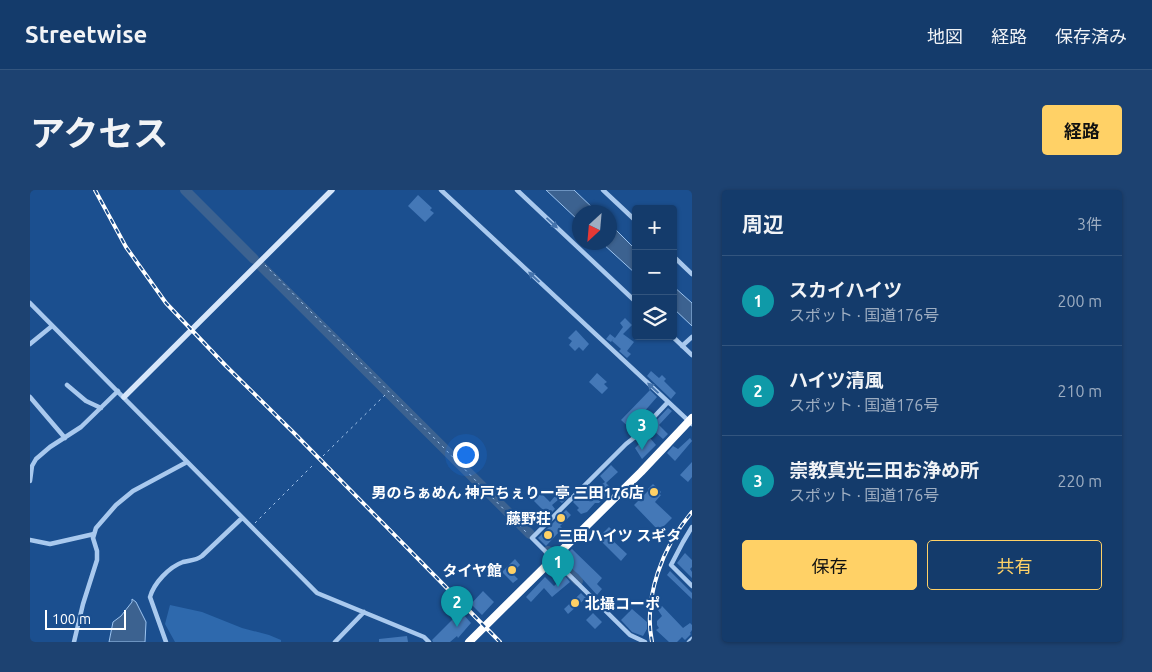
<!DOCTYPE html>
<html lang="ja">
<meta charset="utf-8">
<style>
:root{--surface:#143b6b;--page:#1d4271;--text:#f1f3f6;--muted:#9dadc1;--line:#33557e;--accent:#ffd166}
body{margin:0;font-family:Ubuntu,"Noto Sans JP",sans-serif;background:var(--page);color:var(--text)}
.controls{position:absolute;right:15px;top:15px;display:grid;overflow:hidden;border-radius:5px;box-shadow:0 1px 4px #0004}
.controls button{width:45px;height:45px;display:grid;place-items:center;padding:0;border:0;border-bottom:1px solid var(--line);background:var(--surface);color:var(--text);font:25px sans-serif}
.compass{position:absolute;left:542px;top:15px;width:45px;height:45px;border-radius:50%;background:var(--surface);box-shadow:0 1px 4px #0004;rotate:206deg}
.scale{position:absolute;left:15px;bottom:12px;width:81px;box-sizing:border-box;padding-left:5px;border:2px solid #fff;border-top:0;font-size:14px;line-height:18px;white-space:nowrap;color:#fff;-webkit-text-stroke:4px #1b4f8f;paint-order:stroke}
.you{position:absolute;left:435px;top:264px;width:18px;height:18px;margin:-12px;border:4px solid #fff;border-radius:50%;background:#1a73e8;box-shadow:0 0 0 8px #1a73e833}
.badge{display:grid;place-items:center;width:32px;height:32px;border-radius:50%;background:var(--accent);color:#fff;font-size:16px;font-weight:700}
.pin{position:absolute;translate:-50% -41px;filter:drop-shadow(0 1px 2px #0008)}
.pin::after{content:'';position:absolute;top:26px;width:18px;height:15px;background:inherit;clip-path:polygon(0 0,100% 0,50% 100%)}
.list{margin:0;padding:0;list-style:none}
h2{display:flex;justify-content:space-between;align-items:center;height:65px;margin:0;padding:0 20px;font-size:21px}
h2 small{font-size:16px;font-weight:400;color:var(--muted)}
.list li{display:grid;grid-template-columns:32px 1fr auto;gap:15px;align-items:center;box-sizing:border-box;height:90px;padding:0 20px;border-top:1px solid var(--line)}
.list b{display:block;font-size:19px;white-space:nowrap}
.list p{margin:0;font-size:16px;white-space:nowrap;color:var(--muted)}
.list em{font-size:16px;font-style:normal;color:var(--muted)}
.actions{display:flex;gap:10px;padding:15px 20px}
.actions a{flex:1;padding:11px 0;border:1px solid var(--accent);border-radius:5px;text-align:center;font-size:18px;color:var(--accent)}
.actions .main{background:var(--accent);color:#111}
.icon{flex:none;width:28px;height:28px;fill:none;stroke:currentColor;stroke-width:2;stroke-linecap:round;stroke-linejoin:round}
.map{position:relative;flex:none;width:662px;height:452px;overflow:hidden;border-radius:5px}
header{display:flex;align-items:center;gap:30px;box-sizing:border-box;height:70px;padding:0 25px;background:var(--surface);border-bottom:1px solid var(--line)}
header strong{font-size:24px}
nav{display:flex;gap:28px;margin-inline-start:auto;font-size:18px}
.intro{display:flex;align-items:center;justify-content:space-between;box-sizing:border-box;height:120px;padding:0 30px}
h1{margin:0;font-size:35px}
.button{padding:12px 22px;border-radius:5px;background:var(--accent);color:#111;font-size:18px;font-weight:700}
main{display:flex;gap:30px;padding:0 30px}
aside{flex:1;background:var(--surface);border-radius:5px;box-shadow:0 1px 4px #0004}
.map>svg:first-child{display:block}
.green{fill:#2e69ad}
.water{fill:#3c6290;stroke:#9cc4f0}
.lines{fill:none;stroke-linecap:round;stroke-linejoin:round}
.river{stroke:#3c6290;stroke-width:10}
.building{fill:#4478b7}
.path{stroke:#a9c9ee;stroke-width:1;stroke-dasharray:2.5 4;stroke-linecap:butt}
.street{stroke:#a9c9ee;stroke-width:4.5}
.secondary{stroke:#d6e6fa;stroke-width:5.5}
.highway{stroke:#fff;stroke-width:8}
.rail-casing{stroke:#fff;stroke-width:4}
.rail{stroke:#1b4f8f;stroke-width:2;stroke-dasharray:5.5;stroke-linecap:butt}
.oneway{fill:#4674ac}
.poi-dot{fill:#ffd166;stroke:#1b4f8f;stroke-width:2}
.labels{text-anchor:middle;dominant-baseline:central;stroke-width:4.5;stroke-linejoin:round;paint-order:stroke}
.poi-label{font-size:15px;font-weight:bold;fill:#fff;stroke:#1b4f8f;text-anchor:end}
</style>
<header>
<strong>Streetwise</strong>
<nav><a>地図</a><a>経路</a><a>保存済み</a></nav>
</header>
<div class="intro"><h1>アクセス</h1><a class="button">経路</a></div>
<main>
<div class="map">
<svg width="662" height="452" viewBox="0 0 662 452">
<rect width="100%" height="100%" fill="#1b4f8f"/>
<!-- green -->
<path class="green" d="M140 415 172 422 212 438 239 445 251 450V452H145L135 434Z"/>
<!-- water -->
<path class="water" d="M516 0H544L567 22H550L549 31Z
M580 34 606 60V84L572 53 580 52Z
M643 96 662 113V136L643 118Z
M102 409 106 412 116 432 115 452H79L83 432 91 426 102 412Z"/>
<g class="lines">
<!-- river -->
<path class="river" d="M155 0 224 69
M231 76 500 344
M518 361 522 364
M529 372 548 391"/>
</g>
<!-- building -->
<path class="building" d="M388 5 402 18 400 20 404 23 395 32 378 16Z
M595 128 602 135 593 144 604 152 597 161 601 164 597 168 589 161 591 159 582 151 584 148 581 152 576 149 580 144 585 148 593 137 590 133Z
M546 140 559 154 553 161 549 157 545 161 539 155 542 151 538 148Z
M621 181 629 188 632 185 636 189 634 191 646 203 641 209 617 186Z
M567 183 577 192 574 194 578 198 572 204 559 192Z
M620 200 627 207 613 223 618 228 604 242 591 230Z
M638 218 642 221 629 235 638 244 633 249 624 241 626 239 622 235Z
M615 242 626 255 612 269 605 258 612 251 609 248Z
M660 248 662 251 645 271 637 263 643 256 648 259Z
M662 272V287L658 292 650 285Z
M581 275 588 282 576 293 582 299 569 313H565L557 322 551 324 547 320 549 318 543 312 562 294 567 298 575 292 570 286Z
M623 294 631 302 629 304 631 305 625 312 642 328 629 341 604 315 619 300 618 299Z
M532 296 541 304 532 313 528 310 522 315 525 319 515 329 511 325 514 321 504 311 511 303 520 312 526 305 524 303Z
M536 320 541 325 530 336 538 344 534 347 529 342 516 356 508 348Z
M579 337 585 343 580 348 597 364 591 371 568 348Z
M542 359 572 388 567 394 572 399 567 405 548 384 533 371 539 365 537 363Z
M655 363 662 370V377L660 379 662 382V388L647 373Z
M485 369 490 375 482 383 488 389 483 393 472 382Z
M640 381 662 403V409L637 385Z
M535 386 540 392 522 407 514 398 501 412 496 407 515 387 524 396Z
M453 401 464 412 452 425 441 414Z
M551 403 556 408 538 424 534 419Z
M632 416 653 438 660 433 662 435V440L660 443 661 444 655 450 652 447 647 452H639L626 440 629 438 627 435V431L632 426 628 420Z
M602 419 617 432V439L613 446 602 442 591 430Z
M563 423 572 432 565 439 556 430Z
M433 424 441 433 428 448 427 446 420 452H403L402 450 424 428 427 430Z
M377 446 378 452H349V449Z"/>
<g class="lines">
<!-- path -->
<path class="path" d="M235 75 498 344
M293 266 359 201
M225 333 284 274"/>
<!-- street -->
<path class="street" d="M411 0 662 234
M487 0 606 112
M573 0 606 31
M643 66 662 84
M0 113 287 403 394 447 399 452
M642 146 662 165
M0 154 22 136
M652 156 662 147
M37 195 56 211 71 218
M0 207 35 248
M0 291 2 276 6 269 20 257 51 237 88 201
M662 337 653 352 641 375 662 396
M0 350 20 354 64 344
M520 366 502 348 596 254 605 247 638 212
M529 375 600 445 615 452
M44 452 53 414 67 370V361L63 348 66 338 86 315 103 301 157 272
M136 452 120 407C124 393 139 377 153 372 160 370 165 371 172 366L212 328
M305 452 334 422
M659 452 662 449"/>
<!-- secondary -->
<path class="secondary" d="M94 207 302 0"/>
<!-- highway -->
<path class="highway" d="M439 452 611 282 662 228"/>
<defs>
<path id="rail" d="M65 0 96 57 136 113 196 176 265 244 470 452
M622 452C613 407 633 356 662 322"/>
</defs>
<!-- rail casing -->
<use href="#rail" class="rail-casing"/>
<!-- rail -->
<use href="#rail" class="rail"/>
</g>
<!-- one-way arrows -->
<defs><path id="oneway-solid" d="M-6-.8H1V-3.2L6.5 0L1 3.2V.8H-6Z" transform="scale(1.25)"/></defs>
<g class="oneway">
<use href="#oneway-solid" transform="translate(522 33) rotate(43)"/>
<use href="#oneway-solid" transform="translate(504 87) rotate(-137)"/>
<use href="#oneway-solid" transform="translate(623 198) rotate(-137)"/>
</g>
<!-- markers -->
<g class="poi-dot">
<circle cx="624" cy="302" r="5"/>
<circle cx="531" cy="328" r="5"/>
<circle cx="518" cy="345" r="5"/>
<circle cx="482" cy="380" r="5"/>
<circle cx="545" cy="413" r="5"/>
</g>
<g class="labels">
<!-- poi labels -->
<g class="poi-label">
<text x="614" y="302">男のらぁめん 神戸ちぇりー亭 三田176店</text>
<text x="521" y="328">藤野荘</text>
<text x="528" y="345" text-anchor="start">三田ハイツ スギタ</text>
<text x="472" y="380">タイヤ館</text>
<text x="555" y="413" text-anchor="start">北攝コーポ</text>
</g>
</g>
</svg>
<div class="controls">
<button>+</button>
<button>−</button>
<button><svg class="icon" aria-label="layers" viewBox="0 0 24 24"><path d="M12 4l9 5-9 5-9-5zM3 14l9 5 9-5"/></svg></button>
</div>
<svg class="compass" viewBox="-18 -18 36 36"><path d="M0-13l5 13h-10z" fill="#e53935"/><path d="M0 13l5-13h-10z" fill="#9dadc1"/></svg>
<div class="scale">100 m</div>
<div class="you"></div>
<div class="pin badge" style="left:528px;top:397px;background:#0f9aa8">1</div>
<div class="pin badge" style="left:427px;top:437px;background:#0f9aa8">2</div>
<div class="pin badge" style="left:612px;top:260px;background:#0f9aa8">3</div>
</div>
<aside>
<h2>周辺<small>3件</small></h2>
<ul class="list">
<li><span class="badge" style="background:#0f9aa8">1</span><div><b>スカイハイツ</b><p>スポット · 国道176号</p></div><em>200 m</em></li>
<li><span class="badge" style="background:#0f9aa8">2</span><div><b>ハイツ清風</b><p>スポット · 国道176号</p></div><em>210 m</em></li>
<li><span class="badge" style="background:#0f9aa8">3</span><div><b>崇教真光三田お浄め所</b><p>スポット · 国道176号</p></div><em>220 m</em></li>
</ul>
<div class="actions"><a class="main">保存</a><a>共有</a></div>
</aside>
</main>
